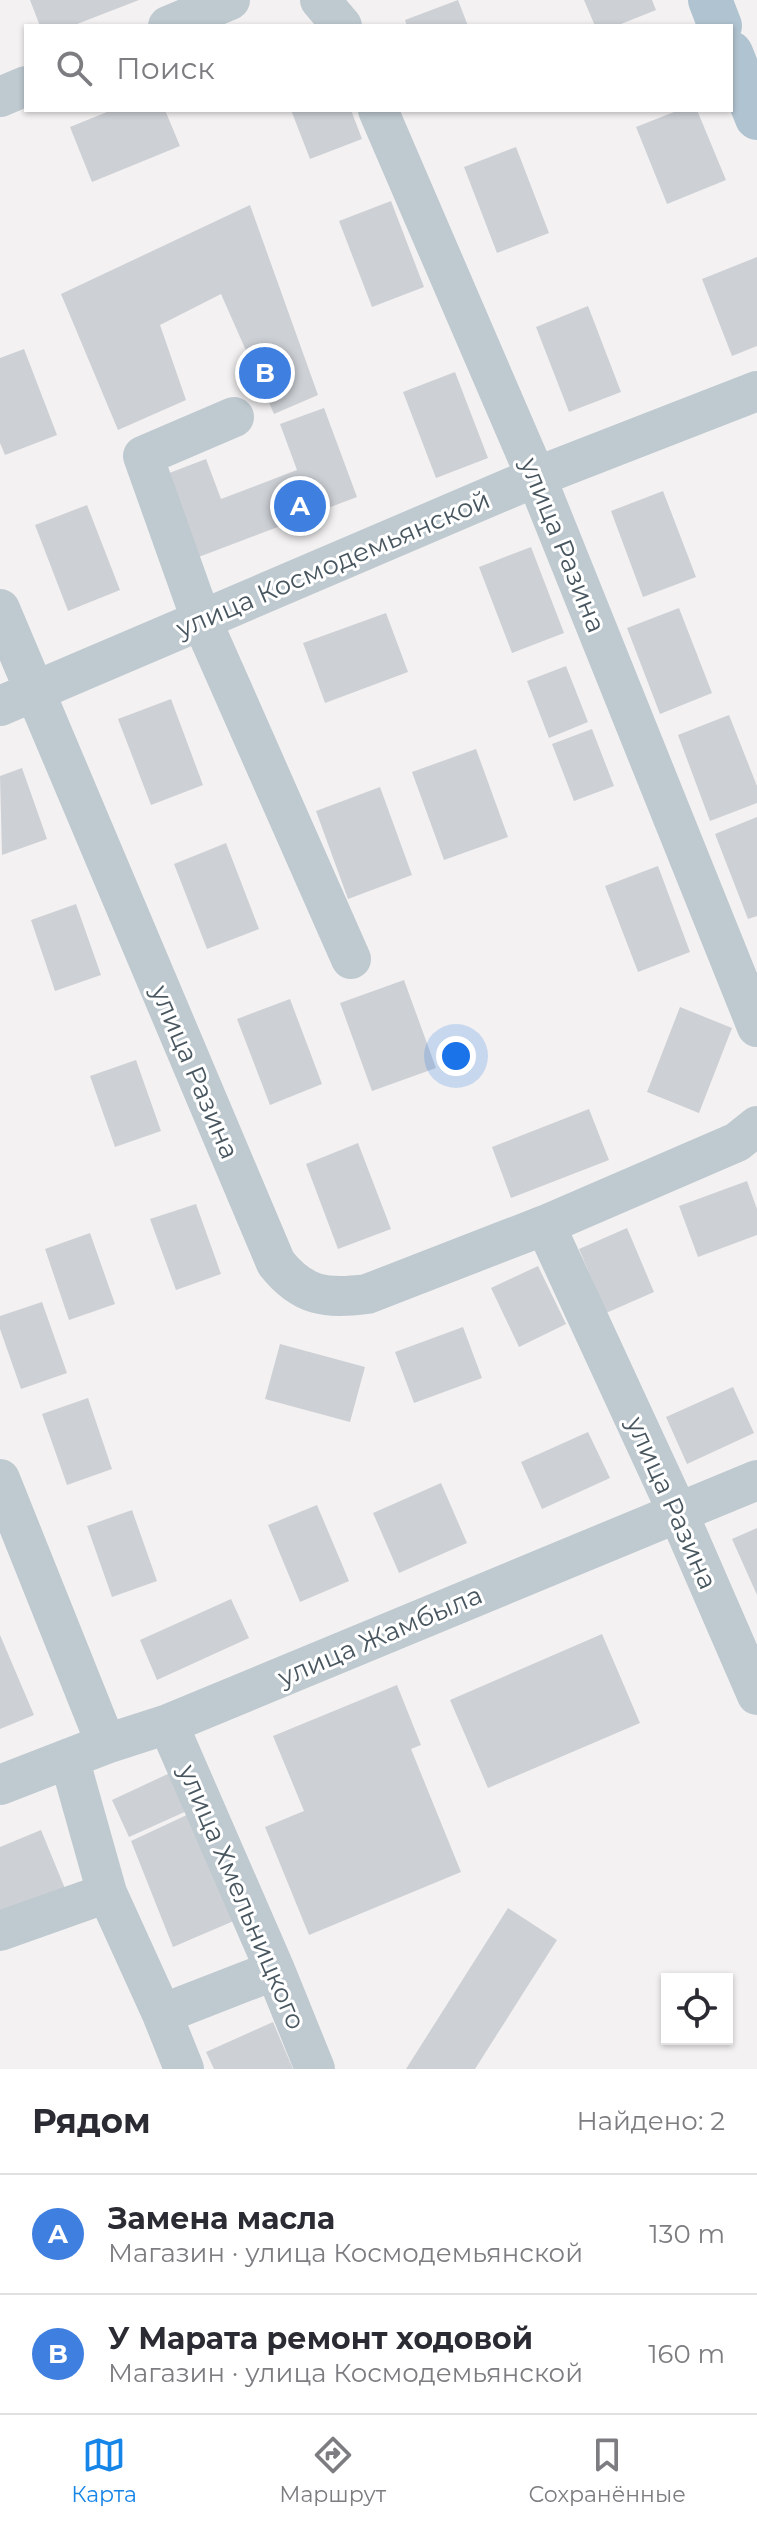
<!DOCTYPE html>
<html lang="ru">
<meta charset="utf-8">
<style>
:root{--surface:#fff;--page:#f7f7f7;--text:#2b2b33;--muted:#7c7c81;--line:#e1e1e2;--accent:#1685e8}
body{margin:0;font-family:Montserrat,sans-serif;background:var(--page);color:var(--text)}
.controls{position:absolute;right:24px;bottom:24px;display:grid;overflow:hidden;border-radius:0px;box-shadow:0 2px 6px #0004}
.controls button{width:72px;height:72px;display:grid;place-items:center;padding:0;border:0;border-bottom:2px solid var(--line);background:var(--surface);color:var(--text);font:40px sans-serif}
.you{position:absolute;left:456px;top:1056px;width:28px;height:28px;margin:-20px;border:6px solid #fff;border-radius:50%;background:#1a73e8;box-shadow:0 0 0 12px #1a73e833}
.badge{display:grid;place-items:center;width:52px;height:52px;border-radius:50%;background:var(--accent);color:#fff;font-size:26px;font-weight:700}
.pin{position:absolute;translate:-50% -50%;border:4px solid #fff;box-shadow:0 2px 8px #0006}
.list{margin:0;padding:0;list-style:none}
h2{display:flex;justify-content:space-between;align-items:center;height:104px;margin:0;padding:0 32px;font-size:34px}
h2 small{font-size:26px;font-weight:400;color:var(--muted)}
.list li{display:grid;grid-template-columns:52px 1fr auto;gap:24px;align-items:center;box-sizing:border-box;height:120px;padding:0 32px;border-top:2px solid var(--line)}
.list b{display:block;font-size:30px;white-space:nowrap}
.list p{margin:0;font-size:26px;white-space:nowrap;color:var(--muted)}
.list em{font-size:26px;font-style:normal;color:var(--muted)}
.icon{flex:none;width:44px;height:44px;fill:none;stroke:currentColor;stroke-width:2;stroke-linecap:round;stroke-linejoin:round}
.map{position:relative;flex:none;width:757px;height:2069px;overflow:hidden}
.search{position:absolute;background:var(--surface);box-shadow:0 2px 6px #0004;left:24px;right:24px;top:24px;height:88px;display:flex;align-items:center;gap:20px;box-sizing:border-box;padding:0 28px;border-radius:0px;color:var(--muted);font-size:30px}
.sheet{height:344px;background:var(--surface)}
nav{display:flex;justify-content:space-around;align-items:center;box-sizing:border-box;height:112px;border-top:2px solid var(--line);background:var(--surface);font-size:22px;color:var(--muted)}
nav a{display:grid;justify-items:center;gap:4px}
nav .on{color:var(--accent)}
.map>svg:first-child{display:block}
.building{fill:#cdd0d5}
.lines{fill:none;stroke-linecap:round;stroke-linejoin:round}
.minor{stroke:#bec9d0;stroke-width:40}
.major{stroke:#b0c3d0;stroke-width:44}
.labels{text-anchor:middle;dominant-baseline:central;stroke-width:6;stroke-linejoin:round;paint-order:stroke}
.street-label{font-size:26px;fill:#48565f;stroke:#fff}
</style>
<div class="map">
<svg width="757" height="2069" viewBox="0 0 757 2069">
<rect width="100%" height="100%" fill="#f3f1f1"/>
<!-- building -->
<path class="building" d="M30 0H139L72 26H40Z
M458 0 468 26H407L405 20Z
M584 0H652L656 10 616 26H595Z
M112 110H165L180 146 92 182 70 127Z
M291 110H351L362 139 310 159Z
M679 110H697L726 180 667 204 636 127Z
M516 147 549 233 497 253 464 167Z
M391 201 424 287 372 307 339 221Z
M250 205 318 395 274 414 221 294 160 325 186 400 118 430 61 294Z
M757 257V346L732 356 702 279Z
M588 306 621 392 569 412 536 327Z
M24 349 57 435 5 455 0 443V358Z
M455 372 488 458 436 478 403 392Z
M324 408 357 497 196 558 164 475 206 459 221 499 297 470 280 424Z
M663 491 696 577 643 597 611 511Z
M87 505 120 590 68 611 35 525Z
M531 547 564 633 512 653 479 567Z
M679 608 712 693 660 714 627 628Z
M386 613 408 672 325 703 303 643Z
M566 666 588 722 549 738 527 681Z
M171 699 203 785 151 805 118 719Z
M729 715 757 786V803L710 821 678 735Z
M592 729 614 786 574 801 552 744Z
M476 749 508 837 444 860 412 772Z
M22 768 47 839 2 855 0 776Z
M380 787 412 875 348 899 316 811Z
M757 817V916L748 919 715 834Z
M226 843 259 929 207 949 174 864Z
M658 866 690 952 638 972 605 886Z
M76 904 101 975 55 991 31 920Z
M404 980 436 1068 372 1091 340 1003Z
M290 999 322 1084 270 1105 237 1019Z
M680 1007 732 1028 699 1113 647 1092Z
M136 1060 161 1131 115 1147 90 1076Z
M589 1109 609 1160 511 1198 492 1147Z
M358 1143 391 1229 338 1249 306 1164Z
M747 1181 757 1209V1235L698 1257 679 1206Z
M196 1204 221 1274 176 1290 150 1219Z
M627 1228 654 1292 606 1313 579 1249Z
M90 1233 115 1304 69 1320 45 1249Z
M538 1266 566 1324 519 1347 491 1288Z
M42 1302 67 1373 21 1389 0 1329V1316Z
M463 1327 482 1378 414 1403 395 1352Z
M280 1344 365 1367 350 1422 265 1399Z
M733 1387 754 1433 687 1464 666 1417Z
M88 1398 112 1469 67 1485 42 1414Z
M588 1432 610 1478 542 1509 521 1462Z
M441 1483 467 1543 399 1573 373 1513Z
M317 1505 349 1581 300 1602 268 1525Z
M132 1510 157 1581 112 1597 87 1526Z
M757 1528V1595L732 1539Z
M231 1599 249 1638 157 1680 140 1640Z
M602 1634 640 1723 488 1788 450 1700Z
M0 1635 34 1715 0 1729Z
M397 1685 421 1745 411 1749 461 1872 309 1935 265 1827 304 1811 273 1736Z
M172 1772 189 1810 129 1837 112 1800Z
M191 1813 236 1920 173 1947 131 1841Z
M41 1830 66 1891 0 1919V1847Z
M508 1908 557 1940 475 2069H406Z
M273 2022 293 2069H214L206 2052Z"/>
<g class="lines">
<!-- minor -->
<path class="minor" d="M320 0 342 26
M168 26 230 0
M0 97 26 86
M378 110 536 477 757 1027
M234 417 143 456 201 619 351 959
M0 609 276 1263C303 1297 326 1299 367 1294L545 1225 737 1142 757 1126
M0 706 536 477 757 391
M545 1225 678 1513 757 1695
M0 1479 106 1744
M168 1724 275 1970 315 2069
M69 1758 107 1893 162 2014 275 1970
M0 1785 106 1744 168 1724 757 1480
M0 1931 107 1893
M162 2014 184 2069"/>
<!-- major -->
<path class="major" d="M710 0 720 26
M731 53 757 118"/>
</g>
<g class="labels">
<!-- street labels -->
<g class="street-label">
<text transform="translate(563 545) rotate(68)">улица Разина</text>
<text transform="translate(333 564) rotate(-23)">улица Космодемьянской</text>
<text transform="translate(195 1072) rotate(67)">улица Разина</text>
<text transform="translate(672 1503) rotate(66)">улица Разина</text>
<text transform="translate(380 1636) rotate(-23)">улица Жамбыла</text>
<text transform="translate(242 1897) rotate(67)">улица Хмельницкого</text>
</g>
</g>
</svg>
<div class="controls">
<button><svg class="icon" aria-label="locate" viewBox="0 0 24 24"><circle cx="12" cy="12" r="6"/><path d="M12 2v4M12 18v4M2 12h4M18 12h4"/></svg></button>
</div>
<div class="you"></div>
<div class="pin badge" style="left:300px;top:506px;background:#3f7fe0">A</div>
<div class="pin badge" style="left:265px;top:373px;background:#3f7fe0">B</div>
<div class="search"><svg class="icon" aria-label="search" viewBox="0 0 24 24"><circle cx="10" cy="10" r="6"/><path d="M15 15l6 6"/></svg>Поиск</div>
</div>
<section class="sheet">
<h2>Рядом<small>Найдено: 2</small></h2>
<ul class="list">
<li><span class="badge" style="background:#3f7fe0">A</span><div><b>Замена масла</b><p>Магазин · улица Космодемьянской</p></div><em>130 m</em></li>
<li><span class="badge" style="background:#3f7fe0">B</span><div><b>У Марата ремонт ходовой</b><p>Магазин · улица Космодемьянской</p></div><em>160 m</em></li>
</ul>
</section>
<nav>
<a class="on"><svg class="icon" aria-label="map" viewBox="0 0 24 24"><path d="M3 6l6-2 6 2 6-2v14l-6 2-6-2-6 2zM9 4v14M15 6v14"/></svg>Карта</a>
<a><svg class="icon" aria-label="directions" viewBox="0 0 24 24"><path d="M12 3l9 9-9 9-9-9zM9 14v-3h6M13 9l2 2-2 2"/></svg>Маршрут</a>
<a><svg class="icon" aria-label="saved" viewBox="0 0 24 24"><path d="M7 4h10v16l-5-4-5 4z"/></svg>Сохранённые</a>
</nav>
